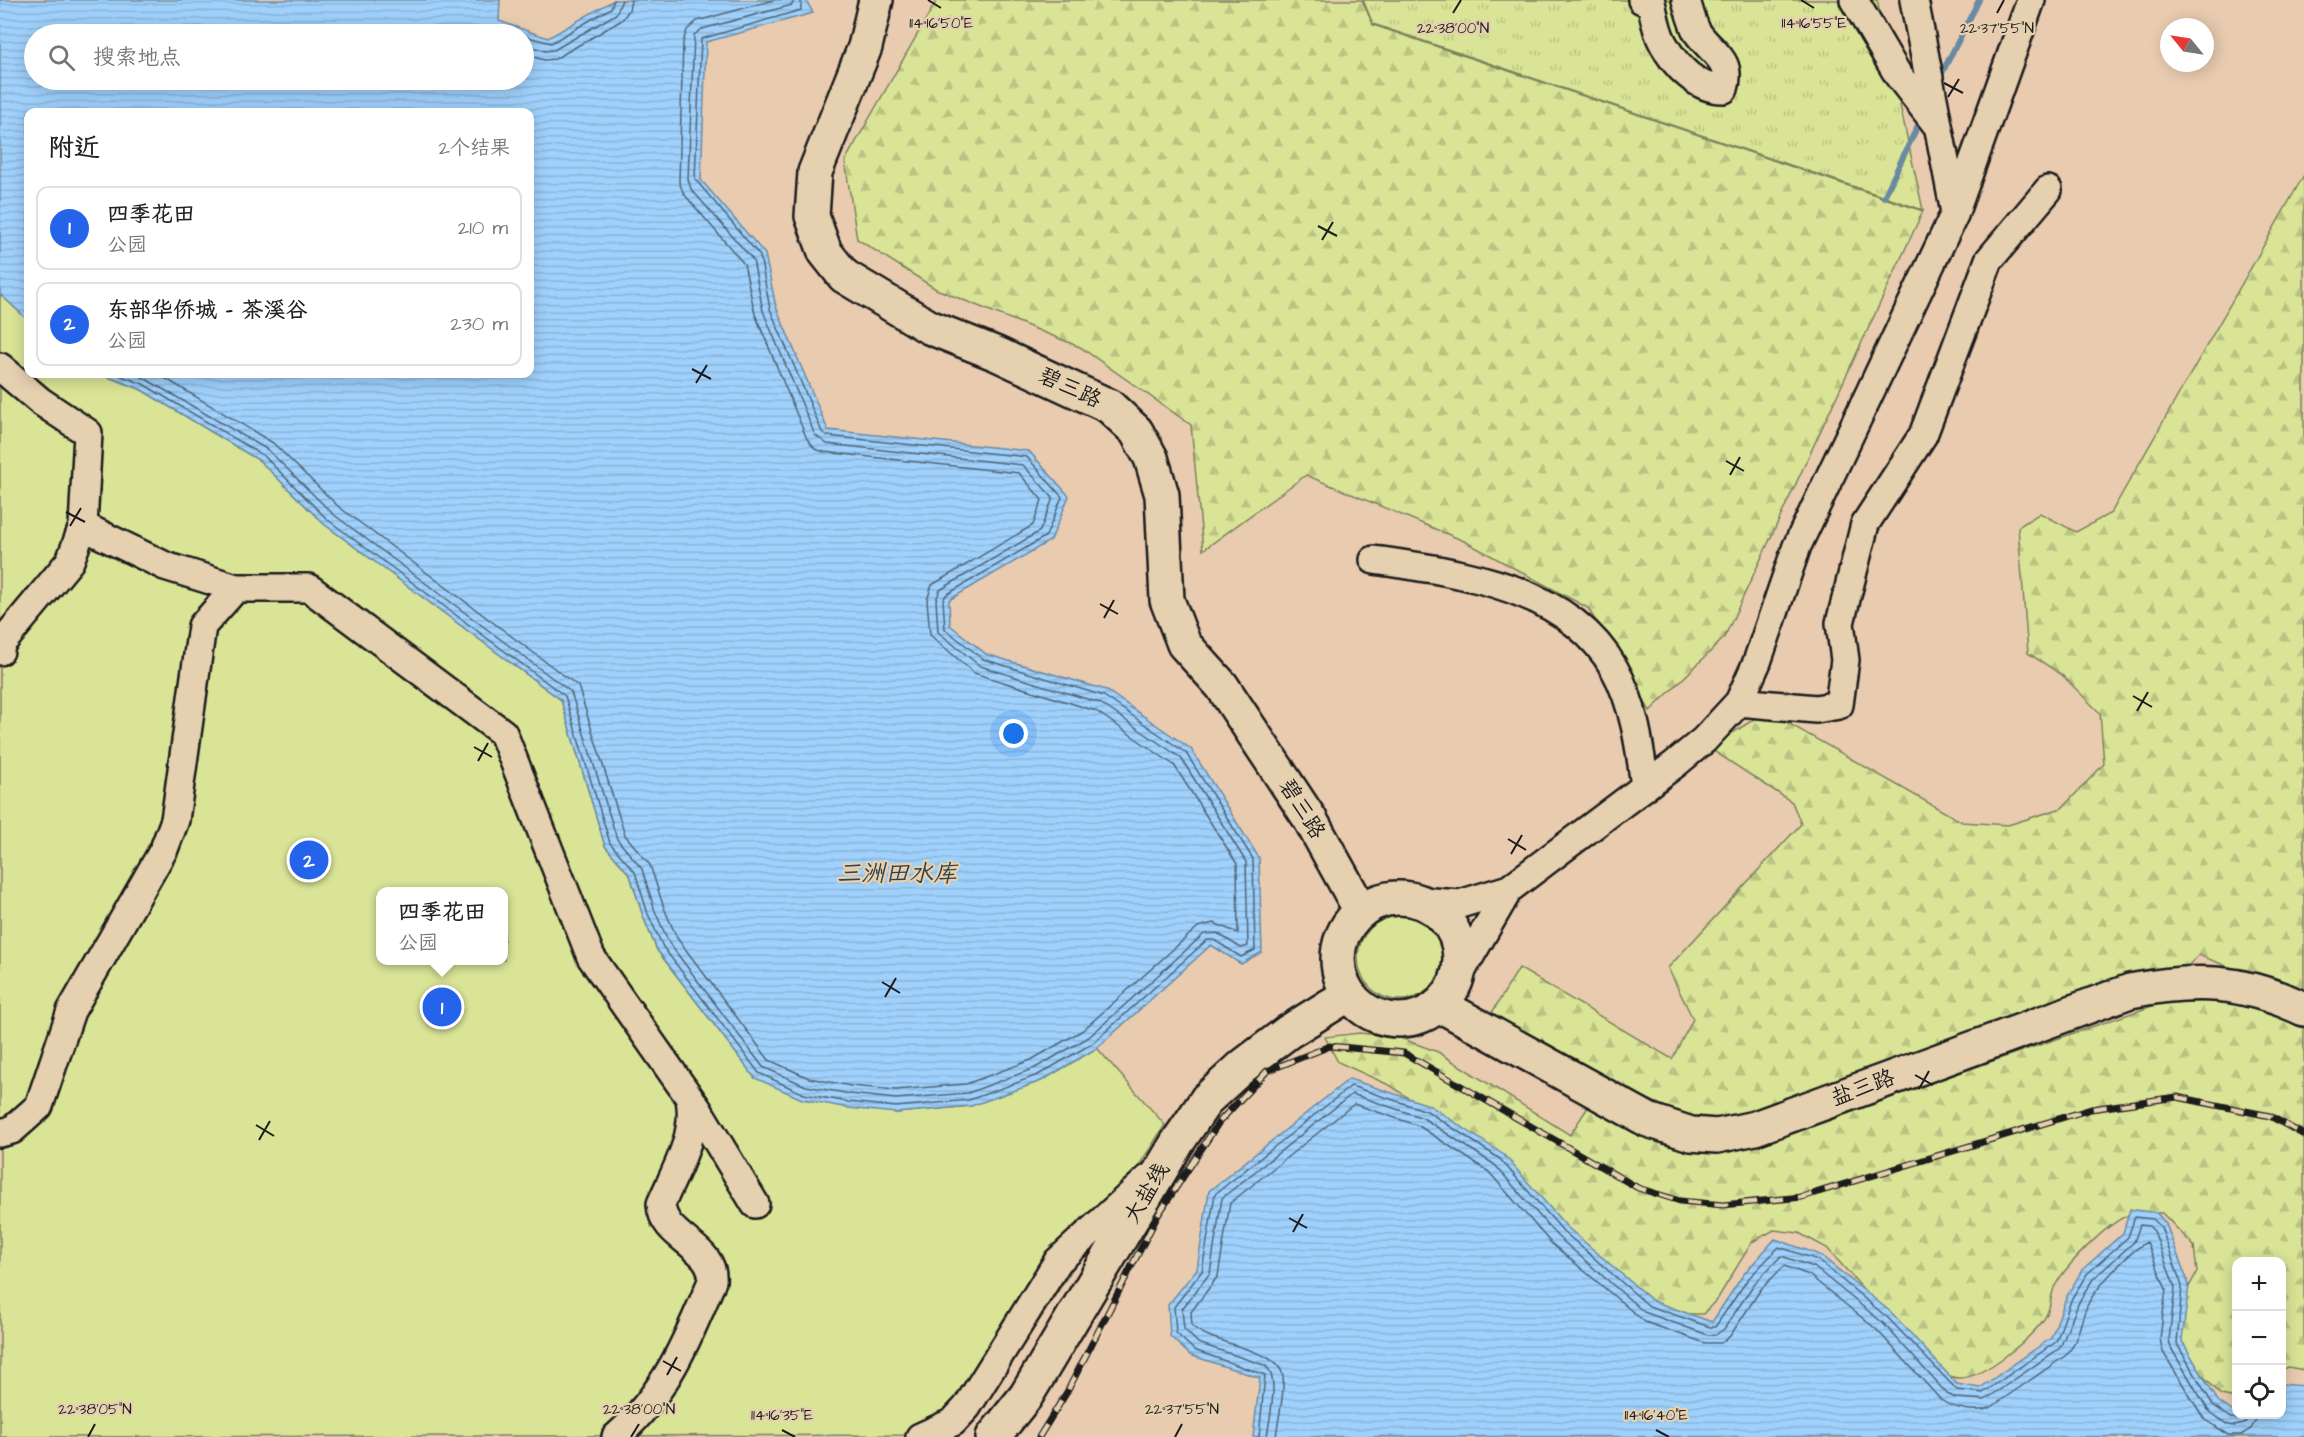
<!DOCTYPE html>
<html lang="zh">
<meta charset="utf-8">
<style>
:root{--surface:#fff;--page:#f2f2f2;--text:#222;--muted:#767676;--line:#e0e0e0;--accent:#2563eb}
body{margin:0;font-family:"Architects Daughter","LXGW WenKai TC",sans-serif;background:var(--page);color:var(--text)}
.controls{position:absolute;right:18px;bottom:18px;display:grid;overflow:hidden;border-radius:12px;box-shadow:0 3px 15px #0003}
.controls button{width:54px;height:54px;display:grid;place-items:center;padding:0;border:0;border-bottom:2px solid var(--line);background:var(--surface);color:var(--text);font:30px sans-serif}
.compass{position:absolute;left:2160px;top:18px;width:54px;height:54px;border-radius:50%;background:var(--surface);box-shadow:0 3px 15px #0003;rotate:300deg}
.you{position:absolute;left:1014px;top:734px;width:21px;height:21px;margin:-15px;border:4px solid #fff;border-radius:50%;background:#1a73e8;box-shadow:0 0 0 9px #1a73e833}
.badge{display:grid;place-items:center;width:39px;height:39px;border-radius:50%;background:var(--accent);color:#fff;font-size:20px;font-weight:700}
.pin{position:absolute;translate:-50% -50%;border:3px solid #fff;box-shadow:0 2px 6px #0006}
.popup{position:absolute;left:376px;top:887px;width:132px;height:78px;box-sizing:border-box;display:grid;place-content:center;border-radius:12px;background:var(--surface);filter:drop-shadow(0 2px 4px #0005);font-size:20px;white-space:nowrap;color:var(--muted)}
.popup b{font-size:22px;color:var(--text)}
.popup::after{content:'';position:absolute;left:50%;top:100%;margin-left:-12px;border:12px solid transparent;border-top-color:var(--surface)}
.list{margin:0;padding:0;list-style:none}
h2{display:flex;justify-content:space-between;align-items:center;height:78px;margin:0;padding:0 24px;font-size:26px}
h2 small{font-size:20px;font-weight:400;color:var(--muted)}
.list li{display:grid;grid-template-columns:39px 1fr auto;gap:18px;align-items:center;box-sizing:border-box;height:84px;margin:0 12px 12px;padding:0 12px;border:2px solid var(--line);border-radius:12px}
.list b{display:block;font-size:22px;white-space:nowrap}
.list p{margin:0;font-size:20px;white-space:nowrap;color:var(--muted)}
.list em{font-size:20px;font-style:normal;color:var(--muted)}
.icon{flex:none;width:33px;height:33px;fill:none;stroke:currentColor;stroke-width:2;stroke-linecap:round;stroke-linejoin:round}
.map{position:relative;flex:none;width:2304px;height:1437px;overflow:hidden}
.search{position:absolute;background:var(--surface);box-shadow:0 3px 15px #0003;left:24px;top:24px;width:510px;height:66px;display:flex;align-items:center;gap:15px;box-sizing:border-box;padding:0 21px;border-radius:33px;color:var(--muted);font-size:22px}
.panel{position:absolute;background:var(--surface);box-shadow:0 3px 15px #0003;left:24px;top:108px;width:510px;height:270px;border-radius:12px}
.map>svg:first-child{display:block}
.grass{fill:url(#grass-tufts);stroke:#7a805a;stroke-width:1.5}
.forest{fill:url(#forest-firs);stroke:#7a805a;stroke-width:1.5}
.green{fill:#d9e497;stroke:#7a805a;stroke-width:1.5;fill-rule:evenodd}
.water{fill:url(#water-rules);stroke:#6b89a2;stroke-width:1.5;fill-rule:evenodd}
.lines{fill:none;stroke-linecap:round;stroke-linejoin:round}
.shore{stroke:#506476;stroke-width:1.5}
.stream{stroke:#6b89a2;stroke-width:6}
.minor-casing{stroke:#1c1c1c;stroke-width:32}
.major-casing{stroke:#1c1c1c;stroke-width:38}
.minor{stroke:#e5d0af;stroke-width:27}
.major{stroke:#e5d0af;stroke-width:33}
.rail-casing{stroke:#1c1c1c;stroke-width:7}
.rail{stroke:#e5d0af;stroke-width:4.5;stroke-dasharray:14;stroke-linecap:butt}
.ticks{fill:none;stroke:#1c1c1c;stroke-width:2}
.labels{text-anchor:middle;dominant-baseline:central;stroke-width:4.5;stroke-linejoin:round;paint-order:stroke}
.street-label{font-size:22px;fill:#1c1c1c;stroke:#e5d0af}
.water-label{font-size:24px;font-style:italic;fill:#364049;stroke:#e5d0af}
.ticks-label{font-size:15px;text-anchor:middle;fill:#1c1c1c;stroke:#e5d0af;stroke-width:4.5;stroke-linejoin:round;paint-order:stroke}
</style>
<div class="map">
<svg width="2304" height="1437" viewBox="0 0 2304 1437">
<defs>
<pattern id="grass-tufts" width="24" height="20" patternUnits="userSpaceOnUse" patternTransform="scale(1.5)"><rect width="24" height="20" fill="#d9e497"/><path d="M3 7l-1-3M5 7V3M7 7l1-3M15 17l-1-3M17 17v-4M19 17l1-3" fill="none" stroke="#bac382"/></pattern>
<pattern id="forest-firs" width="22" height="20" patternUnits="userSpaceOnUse" patternTransform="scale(1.5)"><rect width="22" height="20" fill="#d9e497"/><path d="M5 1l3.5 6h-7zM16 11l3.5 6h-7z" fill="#bac382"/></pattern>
<pattern id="water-rules" width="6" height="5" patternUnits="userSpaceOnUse" patternTransform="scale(1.5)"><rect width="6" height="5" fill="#9fd1fc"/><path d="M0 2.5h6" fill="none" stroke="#88b3d7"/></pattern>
</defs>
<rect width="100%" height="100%" fill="#e9ccb0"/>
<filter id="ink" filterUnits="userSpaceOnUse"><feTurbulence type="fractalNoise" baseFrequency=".0167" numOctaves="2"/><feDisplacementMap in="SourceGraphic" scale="12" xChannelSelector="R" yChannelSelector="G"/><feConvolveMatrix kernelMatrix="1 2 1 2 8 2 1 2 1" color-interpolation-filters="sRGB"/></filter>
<g filter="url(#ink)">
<!-- grass -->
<path class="grass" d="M1363 0H1877L1923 210 1373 24Z"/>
<!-- forest -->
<path class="forest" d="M937 0H1362L1373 25 1923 211 1724 638 1650 711 1588 608 1464 541 1306 475 1203 550 1191 425 1080 347 936 289 857 239 845 161Z
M2304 175V993L2259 979 2199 955 2180 973 1722 1122 1682 1114 1636 1094 1490 1016 1519 968 1672 1059 1693 1019 1668 968 1801 824 1792 802 1709 748 1767 711 1962 822 2008 825 2062 808 2104 764 2100 713 2061 674 2028 653 2018 527 2040 513 2076 532 2111 513Z
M2221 1001 2270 1013 2304 1028V1370L2288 1367 2282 1370V1262H2236V1398L2221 1395 2193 1365 2177 1343 2184 1296 2197 1272 2194 1246 2162 1213C2153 1213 2142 1211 2134 1213 2110 1219 2064 1267 2054 1288 2050 1298 2051 1310 2044 1319 2031 1338 1983 1379 1959 1378 1946 1378 1934 1366 1924 1358L1827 1248 1799 1233 1774 1230 1752 1242 1718 1298 1703 1314H1667L1627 1287 1482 1149 1391 1086 1338 1062 1325 1037 1360 1033 1400 1038 1438 1052 1570 1135 1590 1104 1670 1145 1704 1151 1740 1148 2164 1002Z"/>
<!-- green -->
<path class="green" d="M0 294 28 320V374H100L140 389 260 461 324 524 561 700 605 846 630 875 643 916 657 950 755 1078 896 1113 970 1106 1041 1081 1097 1048 1165 1125 981 1411 957 1435 0 1437ZM380 892H504V960H380Z
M1358 958a42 42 0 1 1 84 0a42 42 0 1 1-84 0Z"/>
<!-- water -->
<path class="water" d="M0 0H500L499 21 548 38 614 0H806L813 13 706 42 701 180 765 254 776 307 828 430 1029 451 1069 496 1051 540 949 600 950 625 986 654 1106 690 1191 749 1259 858 1262 952 1241 964 1211 945 1097 1048 1041 1081 971 1106 896 1113 848 1108 802 1099 755 1078 657 950 643 916 630 875 605 846 561 700 324 524 260 461 140 389 100 374H530V112H28V320L0 294ZM34 34H524V80H34Z
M1349 1079 1429 1105 1504 1155 1567 1227 1653 1301 1712 1322 1743 1275 1775 1239 1820 1255 1892 1313 1957 1384 1980 1388 2051 1338 2067 1296 2082 1270 2123 1233 2130 1209 2157 1213 2166 1224 2189 1285 2182 1341 2218 1401 2236 1414H2282V1384L2304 1386V1437H1253L1260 1378 1190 1355 1170 1336 1168 1305 1197 1269 1209 1191Z"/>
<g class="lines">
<!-- shore -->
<path class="shore" d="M524 36 551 43 611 8 614 0
M524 44 545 51 554 50 616 14 622 0
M524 54 544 60 555 59 622 20 629 10 631 0
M116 374 143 384 264 456 328 520 565 696 610 843 635 872 648 914 663 947 759 1073 804 1094 848 1102 896 1107 969 1100 1038 1075 1093 1043 1207 940H1214L1241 957 1255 950 1253 859 1186 753 1104 696 983 659 945 629 943 600 946 595 1046 536 1062 497 1027 457 828 436 822 432 770 309 760 256 695 179 701 39 801 10V0
M137 374 268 450 333 514 571 692 617 839 642 869 655 911 669 943 763 1067 806 1086 850 1094 896 1099 968 1093 1035 1068 1089 1037 1204 934 1217 933 1241 948 1248 946 1246 862 1181 758 1100 703 980 666 938 632 936 600 940 590 1040 531 1053 498 1023 465 827 444 815 435 763 311 753 260 691 189 688 179 694 35 702 29 792 5 794 0
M158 374 273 443 339 507 578 686 625 835 650 865 664 908 677 938 769 1060 809 1078 851 1086 896 1090 966 1084 1031 1060 1083 1030 1198 927 1214 923 1238 933 1237 864 1174 765 1096 711 974 673 930 635 927 600 932 585 1033 525 1042 500 1019 473 824 452 815 449 807 439 755 314 744 264 684 194 679 182 683 42 687 30 697 21 774 0
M1259 1437 1265 1375 1194 1350 1176 1333 1174 1307 1202 1271 1215 1194 1351 1086 1427 1111 1500 1159 1563 1231 1649 1306 1710 1327H1715L1748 1279 1779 1247 1818 1260 1888 1318 1957 1390 1983 1393 2056 1342 2072 1298 2087 1274 2128 1237 2135 1217 2153 1219 2161 1227 2182 1286 2177 1344 2213 1405 2231 1418 2238 1419 2242 1414
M1267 1437C1269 1419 1281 1375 1264 1365L1198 1343 1184 1329 1182 1309 1210 1273 1222 1198 1352 1094 1423 1118 1495 1165 1557 1236 1644 1312 1708 1335 1717 1334 1724 1329 1754 1284 1781 1256 1814 1267 1883 1323 1947 1394 1956 1398 1985 1400 2060 1348 2079 1302 2093 1279 2134 1242 2140 1225 2149 1226 2154 1231 2175 1288 2169 1340 2171 1348 2208 1410 2226 1424 2234 1426 2244 1424 2250 1414
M1276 1437C1278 1418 1285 1395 1283 1376 1279 1348 1213 1346 1192 1326L1191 1312 1218 1276 1230 1203 1354 1104 1419 1126 1489 1172 1551 1243 1645 1322 1705 1343H1721L1730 1336 1761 1289 1784 1266 1809 1275 1876 1329 1941 1400C1953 1409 1976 1413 1990 1408L2065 1356C2078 1344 2080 1322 2087 1306 2095 1288 2131 1250 2147 1242L2166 1289 2160 1339 2163 1352 2204 1419 2229 1435H2241L2251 1429 2259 1414"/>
<!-- stream -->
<path class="stream" d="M1939 79 1979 0
M1884 197 1920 121"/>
<defs>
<path id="minor" d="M1642 0 1651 2C1654 15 1656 31 1663 43 1675 66 1698 90 1724 89 1733 59 1712 54 1697 32 1692 23 1689 10 1686 0
M1854 0 1898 75 1936 124
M1955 212 2031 0
M0 367 40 401 88 433 83 526 70 561 1 644 0 651
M83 526 165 566 236 588
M1374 560C1457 572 1568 586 1614 668 1634 703 1640 747 1645 787
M1739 702 1816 709 1839 705 1845 660 1840 623 1865 524 1923 435 1989 260 2048 190
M1419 901 1460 904 1509 889 1675 764 1704 740 1739 702 1757 662 1797 546 1955 213 1914 0
M1458 977 1509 889
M0 1133 12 1130 39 1106 71 1011 164 849 175 820 202 626 236 588H309L503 733 591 957 697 1108 755 1204
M616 1437C665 1395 688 1339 712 1281 716 1246 662 1239 661 1204 675 1171 697 1136 690 1099
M920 1437 953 1422 967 1407 1058 1261 1149 1178"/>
<path id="major" d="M876 0 865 47 815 172 812 216 825 252 844 276 929 327 997 354 1109 406 1136 431 1151 458 1162 495 1167 600 1184 644 1222 686 1310 819 1361 911
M1338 959a61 61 0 1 1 122 0a61 61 0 1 1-122 0Z
M1440 1005 1648 1120 1691 1134 1717 1136 1755 1128 2130 991C2196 978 2242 980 2304 1009
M993 1437 1026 1396 1177 1143 1207 1099 1243 1066 1288 1032 1349 994"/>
</defs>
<!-- minor casing -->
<use href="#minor" class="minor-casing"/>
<!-- major casing -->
<use href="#major" class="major-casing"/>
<!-- minor -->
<use href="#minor" class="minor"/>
<!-- major -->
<use href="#major" class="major"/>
<defs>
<path id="rail" d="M1039 1437 1067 1392 1158 1215 1219 1122 1267 1071 1330 1046 1404 1053 1638 1188 1680 1201 1723 1205 1802 1197 2091 1109 2177 1097 2270 1116 2304 1135"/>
</defs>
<!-- rail casing -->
<use href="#rail" class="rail-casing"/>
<!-- rail -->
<use href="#rail" class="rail"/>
</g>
</g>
<!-- ticks -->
<path class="ticks" d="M928 0 941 8M1801 0 1814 8M1453 13 1461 0M1997 13 2004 0M1944 83 1963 93M1948 97 1959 79M1318 226 1337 236M1322 240 1333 222M692 369 711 379M696 383 707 365M1726 461 1744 471M1730 475 1740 457M66 512 85 522M70 526 81 508M1100 604 1118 614M1104 618 1114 600M2133 696 2152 707M2137 711 2148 692M474 747 492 757M478 761 488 743M1508 839 1526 850M1511 854 1522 835M882 982 900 993M885 997 896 978M1915 1075 1933 1085M1919 1089 1929 1071M256 1125 274 1136M259 1140 270 1121M1289 1218 1307 1228M1293 1232 1303 1214M663 1361 681 1371M667 1375 677 1357M782 1430 795 1437M1656 1430 1669 1437M88 1437 95 1424M631 1437 639 1424M1175 1437 1182 1424"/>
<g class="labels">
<!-- street labels -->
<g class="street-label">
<text transform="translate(1070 388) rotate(25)">碧三路</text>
<text transform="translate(1302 809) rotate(58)">碧三路</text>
<text transform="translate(1863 1088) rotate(-20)">盐三路</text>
<text transform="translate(1147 1193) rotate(-59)">大盐线</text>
</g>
<!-- water labels -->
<g class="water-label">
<text x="897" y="874">三洲田水库</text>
</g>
</g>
<g class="ticks-label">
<text x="941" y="28">114°16'50"E</text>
<text x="1814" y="28">114°16'55"E</text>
<text x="1453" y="33">22°38'00"N</text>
<text x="1997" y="33">22°37'55"N</text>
<text x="95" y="1414">22°38'05"N</text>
<text x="639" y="1414">22°38'00"N</text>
<text x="1182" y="1414">22°37'55"N</text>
<text x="782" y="1420">114°16'35"E</text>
<text x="1656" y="1420">114°16'40"E</text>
</g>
</svg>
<div class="controls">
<button>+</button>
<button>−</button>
<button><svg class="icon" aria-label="locate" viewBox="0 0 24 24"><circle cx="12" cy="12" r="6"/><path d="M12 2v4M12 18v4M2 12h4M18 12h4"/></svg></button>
</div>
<svg class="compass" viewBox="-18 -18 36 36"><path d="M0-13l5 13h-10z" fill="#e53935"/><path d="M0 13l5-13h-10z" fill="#767676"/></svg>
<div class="you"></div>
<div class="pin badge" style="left:442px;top:1007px">1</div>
<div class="popup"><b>四季花田</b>公园</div>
<div class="pin badge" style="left:309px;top:860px">2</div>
<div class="search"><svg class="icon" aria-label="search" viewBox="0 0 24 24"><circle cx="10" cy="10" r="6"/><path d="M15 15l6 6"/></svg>搜索地点</div>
<section class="panel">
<h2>附近<small>2个结果</small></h2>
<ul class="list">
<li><span class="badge">1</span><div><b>四季花田</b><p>公园</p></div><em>210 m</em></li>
<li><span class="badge">2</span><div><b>东部华侨城 - 茶溪谷</b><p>公园</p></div><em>230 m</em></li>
</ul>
</section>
</div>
